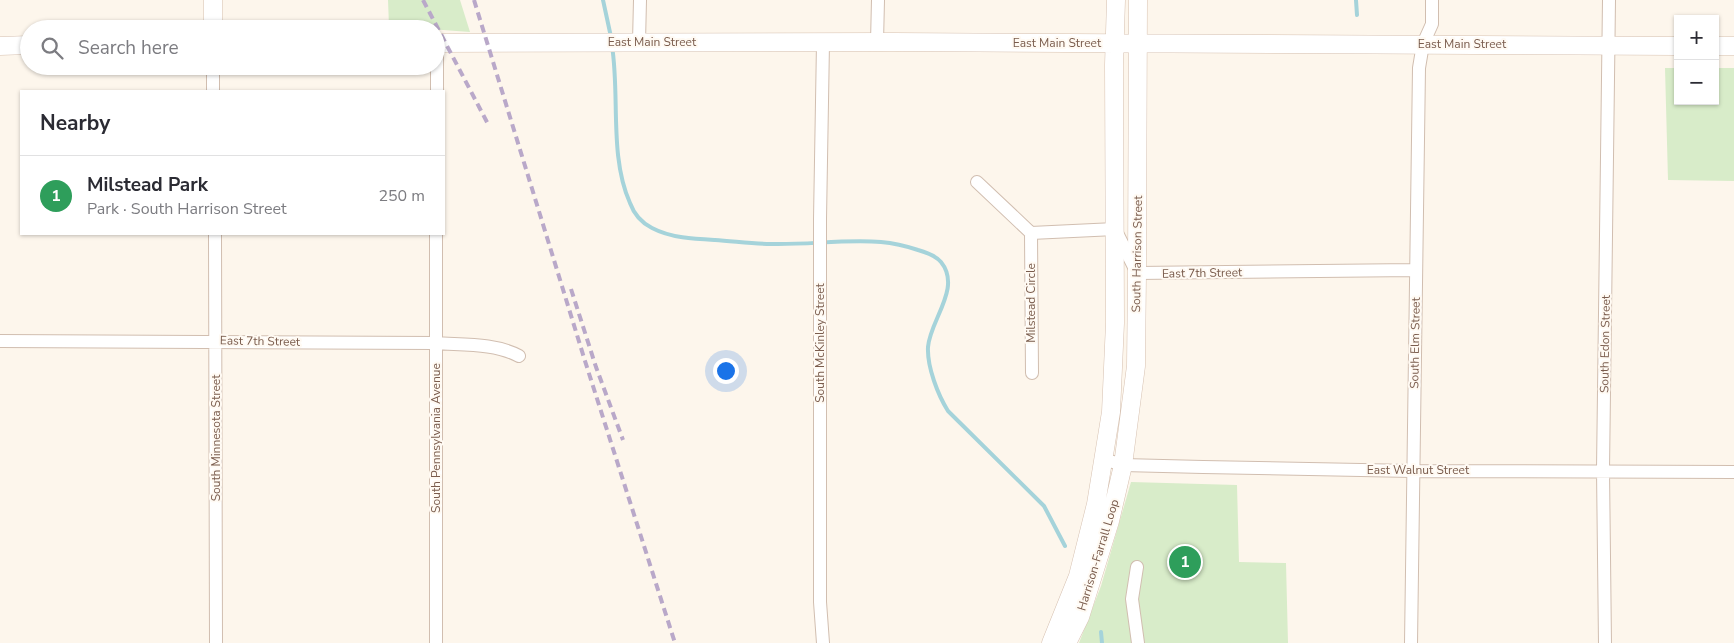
<!DOCTYPE html>
<meta charset="utf-8">
<style>
:root{--surface:#fff;--page:#f7f7f7;--text:#2b2b33;--muted:#7c7c81;--line:#e1e1e2;--accent:#e76f51}
body{margin:0;font-family:"Nunito Sans",sans-serif;background:var(--page);color:var(--text)}
.controls{position:absolute;right:15px;top:15px;display:grid;overflow:hidden;border-radius:0px;box-shadow:0 1px 4px #0004}
.controls button{width:45px;height:45px;display:grid;place-items:center;padding:0;border:0;border-bottom:1px solid var(--line);background:var(--surface);color:var(--text);font:25px sans-serif}
.you{position:absolute;left:725px;top:370px;width:18px;height:18px;margin:-12px;border:4px solid #fff;border-radius:50%;background:#1a73e8;box-shadow:0 0 0 8px #1a73e833}
.badge{display:grid;place-items:center;width:32px;height:32px;border-radius:50%;background:var(--accent);color:#fff;font-size:16px;font-weight:700}
.pin{position:absolute;translate:-50% -50%;border:2px solid #fff;box-shadow:0 1px 5px #0006}
.list{margin:0;padding:0;list-style:none}
h2{display:flex;justify-content:space-between;align-items:center;height:65px;margin:0;padding:0 20px;font-size:21px}
h2 small{font-size:16px;font-weight:400;color:var(--muted)}
.list li{display:grid;grid-template-columns:32px 1fr auto;gap:15px;align-items:center;box-sizing:border-box;height:80px;padding:0 20px;border-top:1px solid var(--line)}
.list b{display:block;font-size:19px;white-space:nowrap}
.list p{margin:0;font-size:16px;white-space:nowrap;color:var(--muted)}
.list em{font-size:16px;font-style:normal;color:var(--muted)}
.icon{flex:none;width:28px;height:28px;fill:none;stroke:currentColor;stroke-width:2;stroke-linecap:round;stroke-linejoin:round}
.map{position:relative;flex:none;width:1734px;height:643px;overflow:hidden}
.search{position:absolute;background:var(--surface);box-shadow:0 1px 4px #0004;left:20px;top:20px;width:425px;height:55px;display:flex;align-items:center;gap:12px;box-sizing:border-box;padding:0 18px;border-radius:28px;color:var(--muted);font-size:19px}
.panel{position:absolute;background:var(--surface);box-shadow:0 1px 4px #0004;left:20px;top:90px;width:425px;height:145px;border-radius:0px}
.map>svg:first-child{display:block}
.green{fill:#d8ecc9}
.lines{fill:none;stroke-linecap:round;stroke-linejoin:round}
.stream{stroke:#a5d3da;stroke-width:4}
.street-casing{stroke:#d1beb0;stroke-width:14}
.secondary-casing{stroke:#d6c0b0;stroke-width:19}
.street{stroke:#fff;stroke-width:12}
.secondary{stroke:#fff;stroke-width:18}
.rail{stroke:#b9a8c9;stroke-width:4;stroke-dasharray:8 5;stroke-linecap:butt}
.labels{text-anchor:middle;dominant-baseline:central;stroke-width:4;stroke-linejoin:round;paint-order:stroke}
.street-label{font-size:12px;fill:#7a5c4d;stroke:#fffaf3}
</style>
<div class="map">
<svg width="1734" height="643" viewBox="0 0 1734 643">
<rect width="100%" height="100%" fill="#fdf6ec"/>
<!-- green -->
<path class="green" d="M388 0H460L470 32 389 26Z
M1665 68H1678V101H1715V68H1734V181L1668 180Z
M1131 482 1237 485 1239 562 1286 563 1288 643H1079L1101 586Z"/>
<g class="lines">
<!-- stream -->
<path class="stream" d="M603 0 611 37
M1356 0 1357 15
M612 46C620 96 609 156 630 203 634 214 642 223 652 228 671 238 694 239 715 240 733 241 752 244 771 244 808 245 845 239 881 242 893 243 906 246 918 250 925 252 936 256 941 262 962 288 930 320 928 347 927 367 938 395 948 411L1044 506 1065 546
M1101 632 1102 643"/>
<defs>
<path id="street" d="M639 42 640 0
M877 42 878 0
M437 43V91
M213 66V91
M977 182 1031 233 1115 229 1137 273 1415 270
M1031 233 1032 373
M215 234 216 643
M0 341 436 343C463 345 495 343 519 356
M1103 459 1123 465 1203 467 1413 471 1734 472
M1137 567 1132 599 1138 643
M436 643V234
M823 643 820 602V219L823 43
M1411 643 1419 68 1423 44 1432 24V0
M1605 643 1603 470 1609 0"/>
<path id="secondary" d="M213 0V29
M436 43 893 42 1678 46
M0 46 29 45
M1715 46H1734
M1051 643 1078 576 1096 504 1111 412 1115 323 1114 65 1116 0
M1067 643 1080 617 1110 521 1123 465 1136 366 1137 273 1138 0"/>
</defs>
<!-- street casing -->
<use href="#street" class="street-casing"/>
<!-- secondary casing -->
<use href="#secondary" class="secondary-casing"/>
<!-- street -->
<use href="#street" class="street"/>
<!-- secondary -->
<use href="#secondary" class="secondary"/>
<!-- rail -->
<path class="rail" d="M423 0 488 124
M474 0 585 361 675 643
M571 289 596 367 623 440"/>
</g>
<g class="labels">
<!-- street labels -->
<g class="street-label">
<text x="652" y="42">East Main Street</text>
<text x="1057" y="43">East Main Street</text>
<text x="1462" y="44">East Main Street</text>
<text transform="translate(1137 254) rotate(-89)">South Harrison Street</text>
<text transform="translate(1202 273) rotate(-1)">East 7th Street</text>
<text transform="translate(1031 303) rotate(-90)">Milstead Circle</text>
<text transform="translate(260 341) rotate(1)">East 7th Street</text>
<text transform="translate(820 343) rotate(-90)">South McKinley Street</text>
<text transform="translate(1415 343) rotate(-89)">South Elm Street</text>
<text transform="translate(1605 344) rotate(-89)">South Edon Street</text>
<text transform="translate(216 438) rotate(-90)">South Minnesota Street</text>
<text transform="translate(436 438) rotate(-90)">South Pennsylvania Avenue</text>
<text x="1418" y="470">East Walnut Street</text>
<text transform="translate(1098 555) rotate(-73)">Harrison-Farrall Loop</text>
</g>
</g>
</svg>
<div class="controls">
<button>+</button>
<button>−</button>
</div>
<div class="you"></div>
<div class="pin badge" style="left:1185px;top:562px;background:#2e9e5b">1</div>
<div class="search"><svg class="icon" aria-label="search" viewBox="0 0 24 24"><circle cx="10" cy="10" r="6"/><path d="M15 15l6 6"/></svg>Search here</div>
<section class="panel">
<h2>Nearby<small></small></h2>
<ul class="list">
<li><span class="badge" style="background:#2e9e5b">1</span><div><b>Milstead Park</b><p>Park · South Harrison Street</p></div><em>250 m</em></li>
</ul>
</section>
</div>
